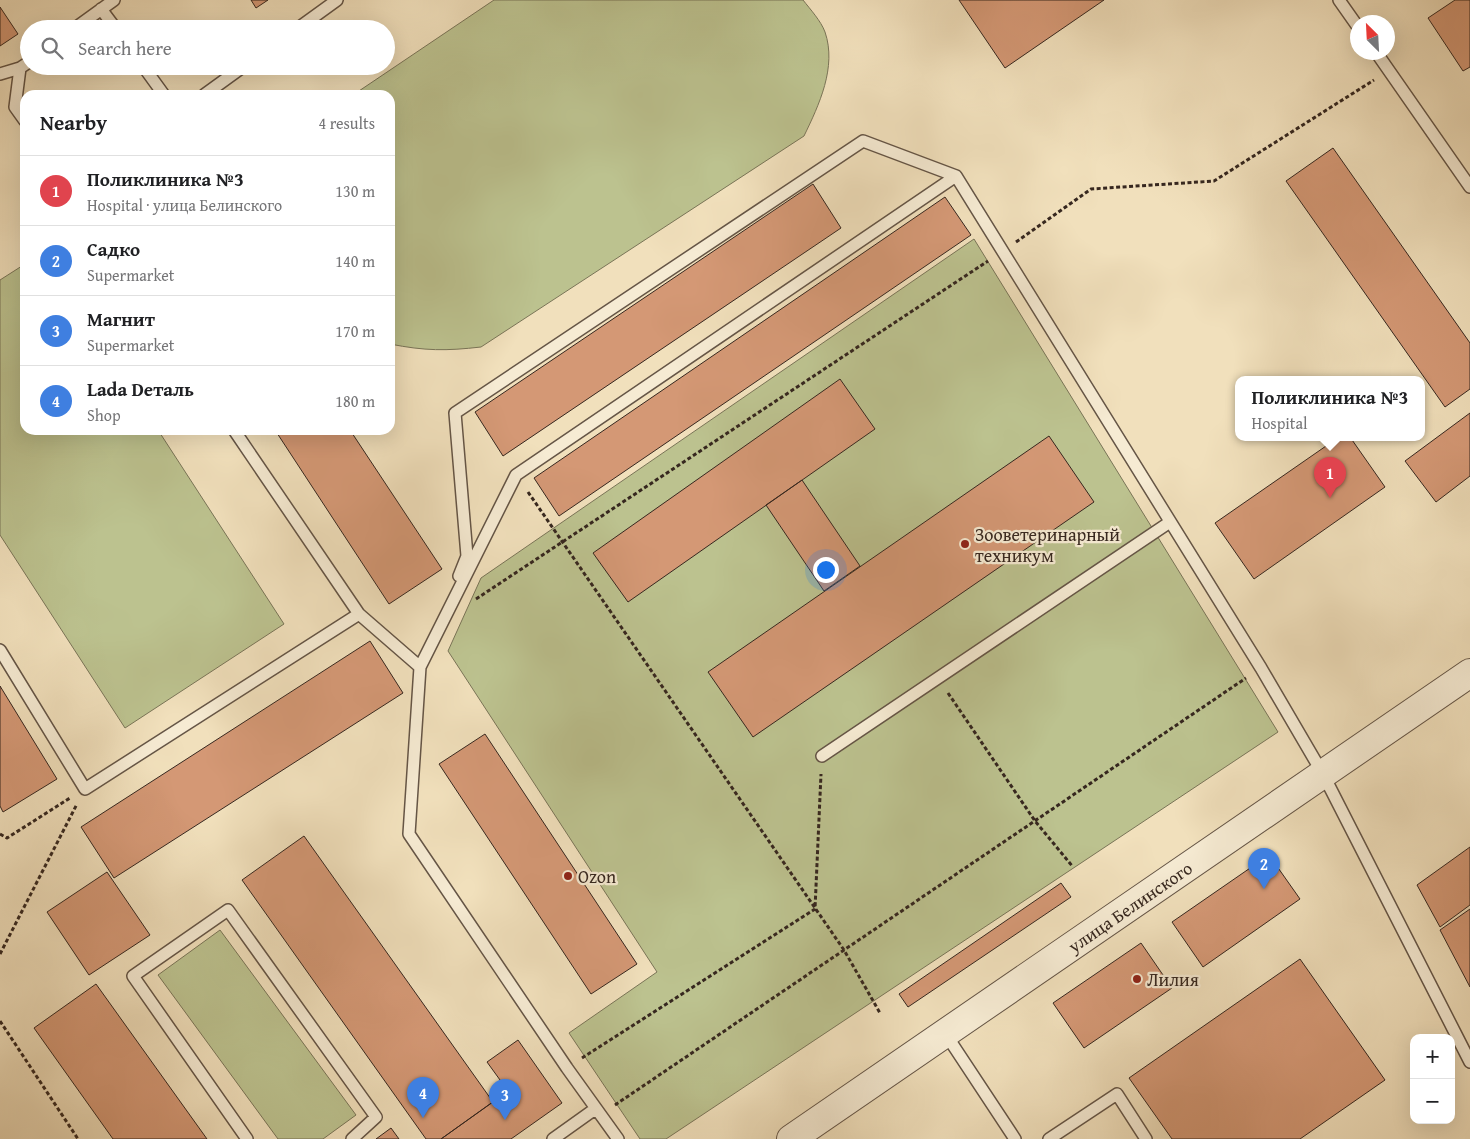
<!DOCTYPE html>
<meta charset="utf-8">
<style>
:root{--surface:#fff;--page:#f2f2f2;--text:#202124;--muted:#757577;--line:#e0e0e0;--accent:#8f2418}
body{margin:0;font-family:"Gentium Book Plus",serif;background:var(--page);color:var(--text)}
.controls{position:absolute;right:15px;bottom:15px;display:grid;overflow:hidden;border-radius:10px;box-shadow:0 5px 20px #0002}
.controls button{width:45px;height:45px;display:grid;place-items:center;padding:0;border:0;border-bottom:1px solid var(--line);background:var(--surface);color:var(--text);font:25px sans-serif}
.compass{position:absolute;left:1350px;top:15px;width:45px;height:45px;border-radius:50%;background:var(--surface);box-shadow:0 5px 20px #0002;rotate:336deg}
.you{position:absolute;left:825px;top:569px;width:18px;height:18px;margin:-12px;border:4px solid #fff;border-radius:50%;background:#1a73e8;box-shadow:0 0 0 8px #1a73e833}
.badge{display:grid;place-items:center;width:32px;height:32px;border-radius:50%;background:var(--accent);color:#fff;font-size:16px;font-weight:700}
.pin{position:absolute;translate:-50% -41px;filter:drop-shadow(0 1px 2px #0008)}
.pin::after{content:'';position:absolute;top:26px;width:18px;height:15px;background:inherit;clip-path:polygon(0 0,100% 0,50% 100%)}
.popup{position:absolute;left:1235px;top:376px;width:190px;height:65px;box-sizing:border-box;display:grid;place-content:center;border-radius:10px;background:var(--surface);filter:drop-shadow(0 1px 4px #0005);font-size:16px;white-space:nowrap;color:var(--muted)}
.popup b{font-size:19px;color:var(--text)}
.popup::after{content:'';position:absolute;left:50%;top:100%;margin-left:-10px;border:10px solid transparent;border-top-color:var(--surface)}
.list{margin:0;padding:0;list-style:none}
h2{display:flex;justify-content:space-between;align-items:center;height:65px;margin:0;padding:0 20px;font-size:21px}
h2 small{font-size:16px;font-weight:400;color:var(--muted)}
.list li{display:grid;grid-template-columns:32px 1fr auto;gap:15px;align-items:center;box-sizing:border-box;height:70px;padding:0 20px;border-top:1px solid var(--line)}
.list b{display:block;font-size:19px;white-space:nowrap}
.list p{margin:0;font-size:16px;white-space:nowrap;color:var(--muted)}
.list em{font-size:16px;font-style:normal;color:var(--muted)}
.icon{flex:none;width:28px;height:28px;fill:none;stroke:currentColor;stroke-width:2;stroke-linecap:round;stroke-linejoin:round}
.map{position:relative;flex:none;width:1470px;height:1139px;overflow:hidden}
.search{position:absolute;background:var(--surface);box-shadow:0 5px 20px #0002;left:20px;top:20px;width:375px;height:55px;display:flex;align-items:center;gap:12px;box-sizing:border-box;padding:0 18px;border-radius:28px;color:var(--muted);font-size:19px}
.panel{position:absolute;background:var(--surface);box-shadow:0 5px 20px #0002;left:20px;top:90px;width:375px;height:345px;border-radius:15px}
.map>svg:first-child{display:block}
.green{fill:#bcc28f;stroke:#797457}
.building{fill:#d49875;stroke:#36271f}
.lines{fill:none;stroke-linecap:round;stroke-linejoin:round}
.service-casing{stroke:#655546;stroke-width:14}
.tertiary-casing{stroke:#655546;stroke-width:30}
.path{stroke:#36271f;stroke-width:3;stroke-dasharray:4 2.5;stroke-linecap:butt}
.service{stroke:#f6ebd3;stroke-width:11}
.tertiary{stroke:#f6ebd3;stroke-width:28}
.poi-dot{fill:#8f2418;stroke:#f6ebd3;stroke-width:2}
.labels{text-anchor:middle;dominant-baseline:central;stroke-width:4.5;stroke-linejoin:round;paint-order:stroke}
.poi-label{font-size:18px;fill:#36271f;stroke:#f6ebd3;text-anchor:start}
.street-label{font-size:18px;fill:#36271f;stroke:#f6ebd3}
</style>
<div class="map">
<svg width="1470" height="1139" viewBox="0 0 1470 1139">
<rect width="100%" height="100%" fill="#f1e0bc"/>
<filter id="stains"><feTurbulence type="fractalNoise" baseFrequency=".004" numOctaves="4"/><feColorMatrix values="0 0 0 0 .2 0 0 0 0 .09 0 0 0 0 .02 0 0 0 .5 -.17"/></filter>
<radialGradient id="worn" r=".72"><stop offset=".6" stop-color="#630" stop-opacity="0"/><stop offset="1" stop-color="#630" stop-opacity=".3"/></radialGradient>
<!-- green -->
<path class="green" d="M494 0H803C810 9 821 21 825 32 837 67 819 105 804 136L481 347C446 351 425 351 390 344V95H353Z
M974 239 1278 732 666 1139H640L569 1033 657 972 448 651 481 578Z
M25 264V430H158L284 624 125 728 0 535V280Z
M220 930 356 1115 323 1139H278L158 975Z"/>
<!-- building -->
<path class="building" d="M251 0H268L256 8Z
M959 0H1104L1005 68Z
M1455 0H1470V67L1463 71 1428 18Z
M0 7 18 34 0 46Z
M1333 148 1470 343V389L1445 407 1286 181Z
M813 184 841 228 503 456 475 412Z
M945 197 971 235 559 516 534 478Z
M840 379 875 429 628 602 593 553Z
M1470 413V476L1436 502 1405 461Z
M275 430H350L442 569 389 604Z
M1049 436 1094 502 753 737 708 672Z
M1339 437H1350L1385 487 1254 579 1215 523Z
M802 480 860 566 824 591 766 505Z
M370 641 403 693 114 878 81 827Z
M0 686 57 779 3 812 0 806Z
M485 734 637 964 591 994 439 764Z
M304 836 493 1102 441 1139H426L242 880Z
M1470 847V905L1440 927 1417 885Z
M1269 855 1300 899 1203 967 1172 922Z
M107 872 150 935 89 975 47 912Z
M1061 883 1071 897 908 1007 899 994Z
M1470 909V987L1440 930Z
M1141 943 1172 988 1084 1048 1053 1003Z
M1300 959 1385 1080 1300 1139H1172L1129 1078Z
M96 984 207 1139H113L34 1028Z
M518 1040 562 1103 511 1139H441L508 1091 487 1062Z
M391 1128 399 1139H376Z"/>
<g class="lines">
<defs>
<path id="service" d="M1339 0 1358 27
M101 9 116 29
M74 29 114 0
M297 29 337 0
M1376 52 1470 187
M143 66 164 95
M0 74 20 68
M204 95 244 66
M25 121 15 107 20 68 29 62
M234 430 359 614 420 667 409 834 567 1068 618 1139
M459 576 467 556 455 413 863 141 956 176
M0 650 85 789 359 614
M420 667 516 475 956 176 1261 668 1323 774 1470 1062
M822 756 1170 522
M945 1033 1015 1139
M247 1139 133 976 228 910 376 1117 352 1139
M553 1139 595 1109
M1049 1139 1117 1094 1146 1139"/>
<g id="tertiary">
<path id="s1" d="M791 1139 1470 673"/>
</g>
</defs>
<!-- service casing -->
<use href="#service" class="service-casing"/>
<!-- tertiary casing -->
<use href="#tertiary" class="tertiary-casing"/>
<!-- path -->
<path class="path" d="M1016 242 1091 189 1214 181 1374 80
M528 492 844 950 880 1013
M476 599 988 261
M948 693 1035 821 1073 867
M0 834 7 838 70 798
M0 954 77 804
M0 1021 78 1139
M582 1058 815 909 821 774
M615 1105 1246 678"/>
<!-- service -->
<use href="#service" class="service"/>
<!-- tertiary -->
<use href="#tertiary" class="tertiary"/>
</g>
<!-- markers -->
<g class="poi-dot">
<circle cx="965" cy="544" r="5"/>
<circle cx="568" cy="876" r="5"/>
<circle cx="1137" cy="979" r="5"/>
</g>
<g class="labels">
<!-- poi labels -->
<g class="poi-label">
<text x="975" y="534">Зооветеринарный<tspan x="975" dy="21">техникум</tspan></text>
<text x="578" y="876">Ozon</text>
<text x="1147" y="979">Лилия</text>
</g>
<!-- street labels -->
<g class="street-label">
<text stroke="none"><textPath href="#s1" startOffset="411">улица Белинского</textPath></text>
</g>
</g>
<rect width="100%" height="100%" filter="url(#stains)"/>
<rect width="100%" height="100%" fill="url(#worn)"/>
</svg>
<div class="controls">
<button>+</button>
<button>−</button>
</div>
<svg class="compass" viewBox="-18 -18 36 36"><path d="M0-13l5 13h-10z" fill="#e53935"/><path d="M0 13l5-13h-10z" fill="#757577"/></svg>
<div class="you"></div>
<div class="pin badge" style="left:1330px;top:498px;background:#e0444e">1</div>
<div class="popup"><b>Поликлиника №3</b>Hospital</div>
<div class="pin badge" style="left:1264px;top:889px;background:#3f7fe0">2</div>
<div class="pin badge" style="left:505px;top:1120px;background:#3f7fe0">3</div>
<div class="pin badge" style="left:423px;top:1118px;background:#3f7fe0">4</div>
<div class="search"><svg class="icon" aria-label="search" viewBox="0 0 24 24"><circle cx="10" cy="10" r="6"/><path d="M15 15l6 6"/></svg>Search here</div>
<section class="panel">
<h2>Nearby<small>4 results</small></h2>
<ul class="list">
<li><span class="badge" style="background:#e0444e">1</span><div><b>Поликлиника №3</b><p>Hospital · улица Белинского</p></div><em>130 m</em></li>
<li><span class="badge" style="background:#3f7fe0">2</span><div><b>Садко</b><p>Supermarket</p></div><em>140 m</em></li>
<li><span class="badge" style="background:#3f7fe0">3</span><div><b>Магнит</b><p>Supermarket</p></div><em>170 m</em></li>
<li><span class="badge" style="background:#3f7fe0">4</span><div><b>Lada Dеталь</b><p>Shop</p></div><em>180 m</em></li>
</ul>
</section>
</div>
